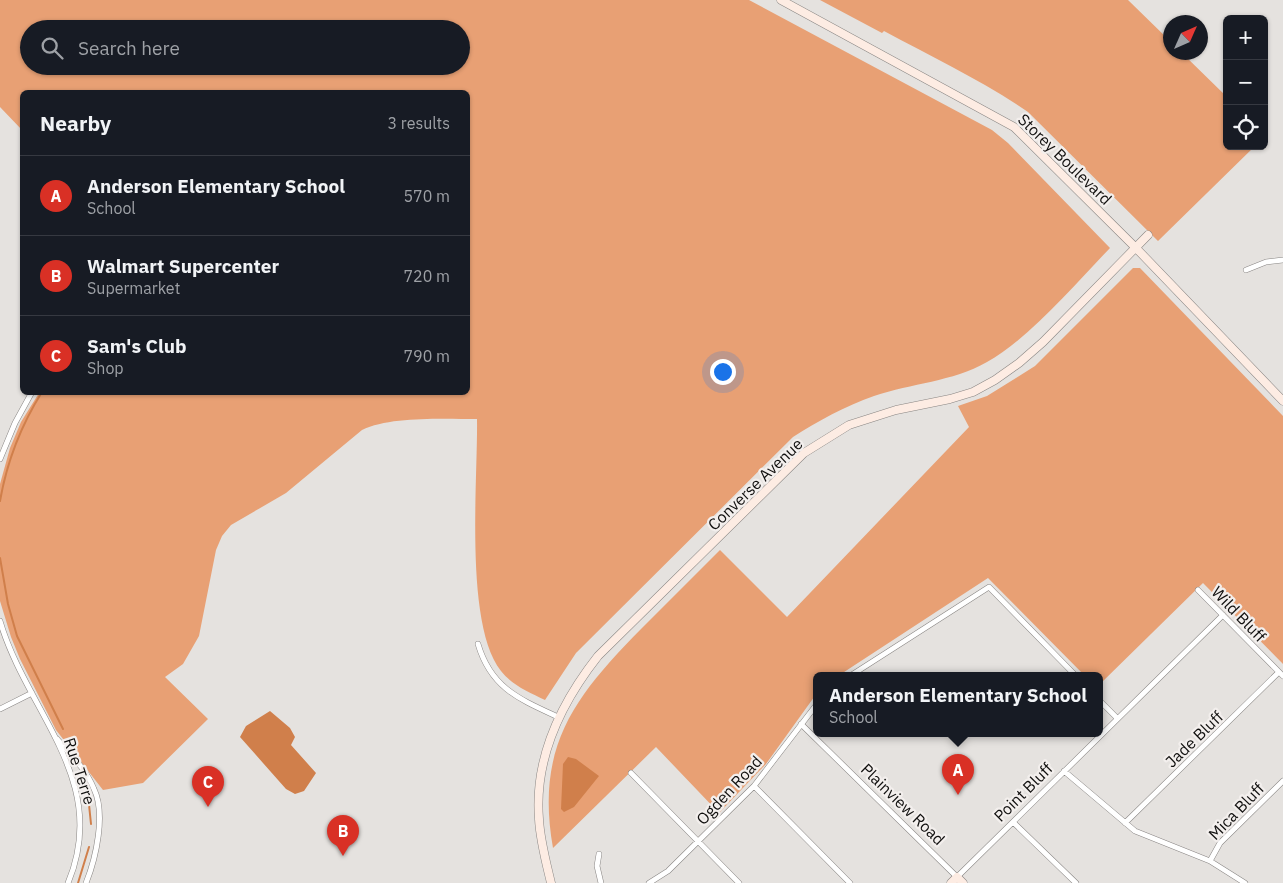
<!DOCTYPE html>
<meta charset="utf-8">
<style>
:root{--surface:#171b24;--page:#20242c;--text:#f1f3f6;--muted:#9ea1a6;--line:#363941;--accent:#d93025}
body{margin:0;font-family:"IBM Plex Sans",sans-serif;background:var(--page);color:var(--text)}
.controls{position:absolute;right:15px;top:15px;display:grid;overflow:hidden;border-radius:8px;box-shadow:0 1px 4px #0004}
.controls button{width:45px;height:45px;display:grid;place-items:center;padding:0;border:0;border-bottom:1px solid var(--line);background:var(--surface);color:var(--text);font:25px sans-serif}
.compass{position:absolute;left:1163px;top:15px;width:45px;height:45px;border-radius:50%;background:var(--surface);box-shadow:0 1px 4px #0004;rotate:45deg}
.you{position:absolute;left:722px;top:371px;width:18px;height:18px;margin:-12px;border:4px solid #fff;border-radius:50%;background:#1a73e8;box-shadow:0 0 0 8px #1a73e833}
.badge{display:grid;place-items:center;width:32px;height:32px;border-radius:50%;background:var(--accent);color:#fff;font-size:16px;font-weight:700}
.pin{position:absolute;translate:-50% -41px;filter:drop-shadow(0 1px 2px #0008)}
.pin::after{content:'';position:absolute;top:26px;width:18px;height:15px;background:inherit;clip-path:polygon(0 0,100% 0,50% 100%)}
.popup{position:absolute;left:813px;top:672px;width:290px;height:65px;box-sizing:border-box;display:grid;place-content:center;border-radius:8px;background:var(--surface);filter:drop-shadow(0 1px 4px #0005);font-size:16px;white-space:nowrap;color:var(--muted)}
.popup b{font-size:19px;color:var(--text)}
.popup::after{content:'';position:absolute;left:50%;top:100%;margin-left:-10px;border:10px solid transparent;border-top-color:var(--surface)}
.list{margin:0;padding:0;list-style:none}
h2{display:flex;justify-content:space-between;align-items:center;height:65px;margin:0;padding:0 20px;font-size:21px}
h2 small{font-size:16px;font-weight:400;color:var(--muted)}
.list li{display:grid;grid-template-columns:32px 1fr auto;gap:15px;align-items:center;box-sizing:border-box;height:80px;padding:0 20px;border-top:1px solid var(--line)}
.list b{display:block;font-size:19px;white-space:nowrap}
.list p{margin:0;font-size:16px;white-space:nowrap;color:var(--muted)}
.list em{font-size:16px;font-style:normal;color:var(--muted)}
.icon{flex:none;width:28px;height:28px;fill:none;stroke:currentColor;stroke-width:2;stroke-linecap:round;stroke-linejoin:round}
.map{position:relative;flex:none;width:1283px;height:883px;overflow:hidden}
.search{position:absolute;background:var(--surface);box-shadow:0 1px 4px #0004;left:20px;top:20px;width:450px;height:55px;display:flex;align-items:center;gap:12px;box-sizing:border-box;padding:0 18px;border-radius:28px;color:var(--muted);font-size:19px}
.panel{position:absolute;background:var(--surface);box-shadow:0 1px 4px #0004;left:20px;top:90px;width:450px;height:305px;border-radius:8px}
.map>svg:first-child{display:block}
.green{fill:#e8a074;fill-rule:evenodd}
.water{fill:#d07f4b}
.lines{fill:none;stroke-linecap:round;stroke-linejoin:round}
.stream{stroke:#d07f4b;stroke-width:2}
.street-casing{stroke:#888583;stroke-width:6}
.secondary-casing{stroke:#888583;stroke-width:9}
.street{stroke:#fff;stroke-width:5}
.secondary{stroke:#fdece3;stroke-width:8}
.labels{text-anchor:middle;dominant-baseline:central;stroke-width:4.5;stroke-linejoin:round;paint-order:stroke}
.street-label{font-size:16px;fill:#11100f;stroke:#f3efed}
</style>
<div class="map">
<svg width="1283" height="883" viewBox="0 0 1283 883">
<rect width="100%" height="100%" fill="#e5e2df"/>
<!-- green -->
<path class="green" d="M0 0H749L992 130 1008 143 1110 248C1076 283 1029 339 987 362 952 382 912 383 874 396 845 406 818 421 793 437L576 653 545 700C529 692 513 686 501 671 464 624 478 480 477 419 445 419 390 416 362 430L286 493 231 525 222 536 216 550 199 636 183 664 165 677 208 719 143 783 103 790 56 730 20 659 11 637 0 601V484L10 448 21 422 39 393 468 392V92H22V130L0 107ZM29 29H461V66H29Z
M820 0H1128L1170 41V52L1182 53 1227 97V146H1255L1158 241 1028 112C983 81 932 57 884 31L882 33Z
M1133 268H1140L1283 416V664L1203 583 1099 685V676H1085L988 578 838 676H817V693L766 764 719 813 656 747 553 848C535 746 575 696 642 628 668 602 694 576 720 550L787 617 969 427 958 406 987 396 1035 366Z"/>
<!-- water -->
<path class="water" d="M270 711 290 728 295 737 291 745 316 773 304 791 295 794 286 789 240 737 246 726Z
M568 757 576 759 599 776 574 807 564 812 561 809 563 764Z"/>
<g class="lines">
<!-- stream -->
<path class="stream" d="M0 501C7 461 20 427 42 392
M0 558 8 604 17 636 63 729
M88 795 91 824
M78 883 89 847"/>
<defs>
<path id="street" d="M1246 270 1266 262 1283 260
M0 459 15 423 32 392
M1198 590 1283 676
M0 621C27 713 111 780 68 883
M478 644C491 688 519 699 558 717
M850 676 989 587 1076 676
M1099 700 1117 718
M0 709 32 693
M801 724 957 877 1223 615
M57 739C71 755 86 769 94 789 106 814 96 858 86 883
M1064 771 1135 831 1210 861 1245 883
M631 773 739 883
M754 786 850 883
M1013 822 1076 883
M1125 823 1279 672
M599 854 597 866 601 883
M1210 861 1220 843 1283 781
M649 883 668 871 754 786 817 704"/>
<path id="secondary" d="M781 0 1014 127 1136 248 1283 401
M551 883C546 862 540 840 539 819 534 757 561 703 598 656L804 453 849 425 896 410 950 399 973 392 995 380 1019 363 1043 342 1148 235
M951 883 957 877 963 883"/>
</defs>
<!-- street casing -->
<use href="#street" class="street-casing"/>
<!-- secondary casing -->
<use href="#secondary" class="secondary-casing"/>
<!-- street -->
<use href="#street" class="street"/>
<!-- secondary -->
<use href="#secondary" class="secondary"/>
</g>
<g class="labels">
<!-- street labels -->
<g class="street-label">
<text transform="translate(1065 159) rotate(44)">Storey Boulevard</text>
<text transform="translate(755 484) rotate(-44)">Converse Avenue</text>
<text transform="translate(1239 614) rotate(46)">Wild Bluff</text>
<text transform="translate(1194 739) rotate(-44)">Jade Bluff</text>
<text transform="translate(80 771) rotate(72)">Rue Terre</text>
<text transform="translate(729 790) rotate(-47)">Ogden Road</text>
<text transform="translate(1023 792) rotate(-45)">Point Bluff</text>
<text transform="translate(903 804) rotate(44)">Plainview Road</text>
<text transform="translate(1236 811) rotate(-46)">Mica Bluff</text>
</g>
</g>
</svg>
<div class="controls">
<button>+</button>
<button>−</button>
<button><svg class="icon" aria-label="locate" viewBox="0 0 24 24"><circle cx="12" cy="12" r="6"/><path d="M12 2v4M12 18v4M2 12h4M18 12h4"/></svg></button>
</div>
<svg class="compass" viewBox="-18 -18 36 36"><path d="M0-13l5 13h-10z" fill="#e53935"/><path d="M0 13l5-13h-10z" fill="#9ea1a6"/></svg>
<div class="you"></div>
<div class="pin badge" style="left:958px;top:795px">A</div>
<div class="popup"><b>Anderson Elementary School</b>School</div>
<div class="pin badge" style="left:343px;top:856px">B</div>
<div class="pin badge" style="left:208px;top:807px">C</div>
<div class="search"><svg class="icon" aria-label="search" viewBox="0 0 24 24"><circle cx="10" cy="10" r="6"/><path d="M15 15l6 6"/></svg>Search here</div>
<section class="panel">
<h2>Nearby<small>3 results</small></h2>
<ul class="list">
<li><span class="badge">A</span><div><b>Anderson Elementary School</b><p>School</p></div><em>570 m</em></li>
<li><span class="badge">B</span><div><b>Walmart Supercenter</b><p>Supermarket</p></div><em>720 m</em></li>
<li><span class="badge">C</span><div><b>Sam's Club</b><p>Shop</p></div><em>790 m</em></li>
</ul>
</section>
</div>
